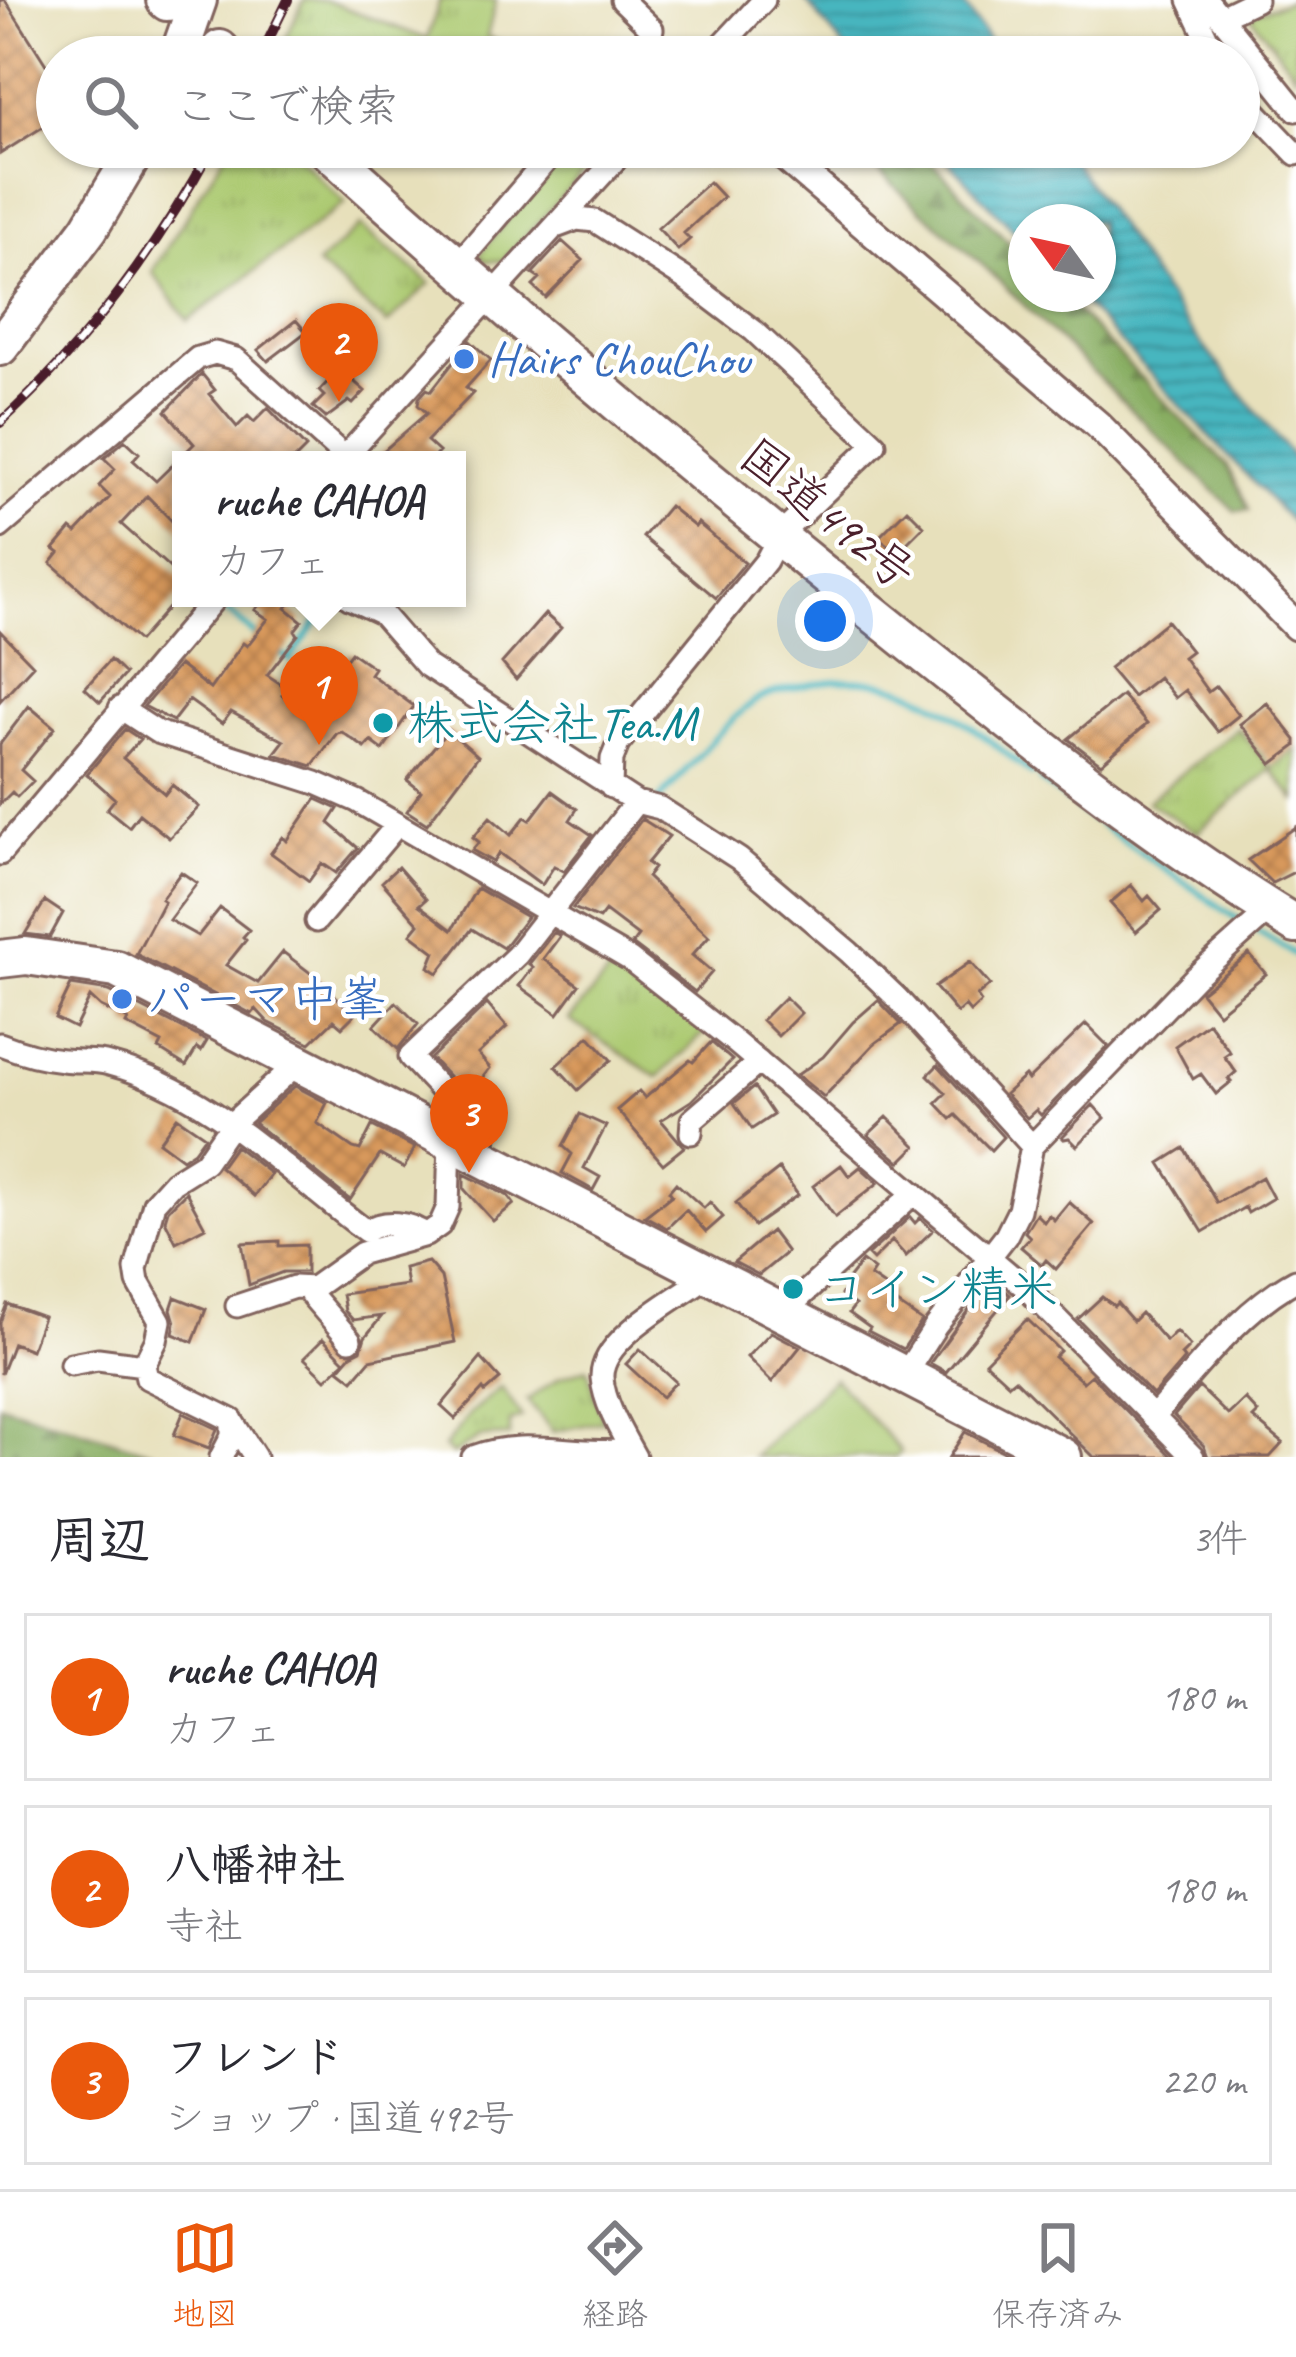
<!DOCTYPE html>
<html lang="ja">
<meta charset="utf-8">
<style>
:root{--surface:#fff;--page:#f7f7f7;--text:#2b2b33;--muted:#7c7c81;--line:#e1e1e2;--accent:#ea580c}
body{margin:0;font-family:Caveat,"Klee One",sans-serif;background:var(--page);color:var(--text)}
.compass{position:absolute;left:1008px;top:204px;width:108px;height:108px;border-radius:50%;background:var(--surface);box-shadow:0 3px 9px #0004;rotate:303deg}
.you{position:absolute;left:825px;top:621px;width:42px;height:42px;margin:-30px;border:9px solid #fff;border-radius:50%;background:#1a73e8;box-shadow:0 0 0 18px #1a73e833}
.badge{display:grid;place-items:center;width:78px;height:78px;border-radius:50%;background:var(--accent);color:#fff;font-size:39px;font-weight:700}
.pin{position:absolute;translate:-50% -99px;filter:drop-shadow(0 3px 6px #0008)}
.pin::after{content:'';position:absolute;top:63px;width:42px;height:36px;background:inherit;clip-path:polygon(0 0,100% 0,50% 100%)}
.popup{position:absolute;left:172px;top:451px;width:294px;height:156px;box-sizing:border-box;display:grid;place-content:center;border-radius:0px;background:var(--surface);filter:drop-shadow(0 3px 9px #0005);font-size:39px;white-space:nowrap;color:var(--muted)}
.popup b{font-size:45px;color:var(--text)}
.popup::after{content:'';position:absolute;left:50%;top:100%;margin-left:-24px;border:24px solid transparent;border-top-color:var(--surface)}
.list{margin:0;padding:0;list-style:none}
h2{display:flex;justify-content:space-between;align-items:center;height:156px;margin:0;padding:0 48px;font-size:51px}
h2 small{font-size:39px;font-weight:400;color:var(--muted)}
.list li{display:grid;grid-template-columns:78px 1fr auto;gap:36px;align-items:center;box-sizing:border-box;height:168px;margin:0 24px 24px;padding:0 24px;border:3px solid var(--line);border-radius:0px}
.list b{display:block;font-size:45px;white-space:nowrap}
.list p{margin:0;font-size:39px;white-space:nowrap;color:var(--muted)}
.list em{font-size:39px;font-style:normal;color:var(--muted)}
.icon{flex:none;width:66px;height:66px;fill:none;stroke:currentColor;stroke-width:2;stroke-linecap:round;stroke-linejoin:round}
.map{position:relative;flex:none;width:1296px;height:1457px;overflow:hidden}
.search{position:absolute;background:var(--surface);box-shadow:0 3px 9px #0004;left:36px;right:36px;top:36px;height:132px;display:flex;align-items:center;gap:30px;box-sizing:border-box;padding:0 42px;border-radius:66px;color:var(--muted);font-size:45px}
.sheet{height:732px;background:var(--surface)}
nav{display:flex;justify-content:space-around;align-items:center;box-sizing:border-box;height:168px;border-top:3px solid var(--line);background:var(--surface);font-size:33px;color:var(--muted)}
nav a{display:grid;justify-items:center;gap:6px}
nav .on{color:var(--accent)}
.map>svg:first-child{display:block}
.grass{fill:url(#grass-tufts);stroke:#7a744e;stroke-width:3}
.forest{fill:url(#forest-firs);stroke:#696646;stroke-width:3}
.pitch{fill:#abc970;stroke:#7a744e;stroke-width:3}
.water{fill:url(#water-rules);stroke:#486a75;stroke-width:3}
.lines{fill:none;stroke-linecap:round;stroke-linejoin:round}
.stream{stroke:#47b6bf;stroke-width:6}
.building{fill:url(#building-cross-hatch)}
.minor-casing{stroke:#81635d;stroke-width:27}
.tertiary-casing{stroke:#81635d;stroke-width:33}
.trunk-casing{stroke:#81635d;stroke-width:42}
.minor{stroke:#fff;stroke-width:21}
.tertiary{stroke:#fff;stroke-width:27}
.trunk{stroke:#fff;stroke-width:36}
.rail-casing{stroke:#4a1f2b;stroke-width:10}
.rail{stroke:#fff;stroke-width:6;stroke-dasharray:18;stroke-linecap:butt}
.shop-dot{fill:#3f7fe0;stroke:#fff;stroke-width:4.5}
.culture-dot{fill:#0f9aa8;stroke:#fff;stroke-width:4.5}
.labels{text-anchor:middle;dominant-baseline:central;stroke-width:9;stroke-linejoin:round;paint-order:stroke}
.shop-label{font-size:48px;fill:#366cbe;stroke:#fff;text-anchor:start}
.street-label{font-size:48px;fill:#4a1f2b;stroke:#fff}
.culture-label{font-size:48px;fill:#0d838f;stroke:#fff;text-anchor:start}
</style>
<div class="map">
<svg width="1296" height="1457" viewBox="0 0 1296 1457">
<defs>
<pattern id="grass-tufts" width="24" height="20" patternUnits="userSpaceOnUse" patternTransform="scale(3)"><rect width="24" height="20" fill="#abc970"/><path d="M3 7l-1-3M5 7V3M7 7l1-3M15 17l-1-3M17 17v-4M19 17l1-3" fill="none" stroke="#95ac61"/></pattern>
<pattern id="forest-firs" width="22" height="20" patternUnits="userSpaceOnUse" patternTransform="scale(3)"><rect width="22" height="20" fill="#88ad62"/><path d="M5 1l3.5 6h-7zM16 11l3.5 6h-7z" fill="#718c51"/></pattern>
<pattern id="water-rules" width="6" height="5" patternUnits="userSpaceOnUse" patternTransform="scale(3)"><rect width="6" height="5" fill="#47b6bf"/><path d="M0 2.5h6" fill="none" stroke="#3d939b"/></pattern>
<pattern id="building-cross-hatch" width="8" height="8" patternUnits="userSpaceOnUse" patternTransform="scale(3)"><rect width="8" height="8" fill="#d8995c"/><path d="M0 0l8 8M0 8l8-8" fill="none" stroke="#b17c4c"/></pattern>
</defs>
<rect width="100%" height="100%" fill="#fff"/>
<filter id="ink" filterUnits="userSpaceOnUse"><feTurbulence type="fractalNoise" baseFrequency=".00833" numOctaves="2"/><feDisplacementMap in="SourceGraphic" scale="24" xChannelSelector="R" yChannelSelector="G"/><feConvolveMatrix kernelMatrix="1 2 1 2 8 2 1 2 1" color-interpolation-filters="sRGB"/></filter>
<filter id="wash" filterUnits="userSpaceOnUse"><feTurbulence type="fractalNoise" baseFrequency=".004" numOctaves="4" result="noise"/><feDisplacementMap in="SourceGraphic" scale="48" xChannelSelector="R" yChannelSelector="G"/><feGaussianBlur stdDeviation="2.7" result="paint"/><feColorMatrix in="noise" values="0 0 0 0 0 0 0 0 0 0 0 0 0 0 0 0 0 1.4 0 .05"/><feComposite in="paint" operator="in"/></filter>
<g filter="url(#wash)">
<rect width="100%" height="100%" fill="#e7e0bb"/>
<!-- grass -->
<path class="grass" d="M304 0H325L427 39 440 0H496L487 37 537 54 564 57H277Z
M1291 0H1296V75L1250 15Z
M229 147H288L345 203 188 321 152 272Z
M565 147H607L503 261H486L479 255Z
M360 226 430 283 387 324 317 265Z
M1238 728 1271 768 1296 750V801L1271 769 1197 833 1147 801Z
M619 961 706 1031 658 1077 569 1020Z
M587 1368 603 1421 553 1432 527 1400 560 1377Z
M501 1387 522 1417 510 1422V1436L480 1437 452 1455 444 1447 471 1413Z"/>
<!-- forest -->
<path class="forest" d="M851 147H917L1026 260V294H1059L1228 466 1249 510 1235 511 988 270Z
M0 1404 167 1457H0Z"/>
<!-- pitch -->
<path class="pitch" d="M834 1378 901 1452 896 1457H753Z"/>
<!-- water -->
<path class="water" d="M805 0H961L1000 57H852Z
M935 147H1063L1189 328 1296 461V527L1074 294H1098V222H1026V243Z"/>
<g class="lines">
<!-- stream -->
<path class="stream" d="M223 608 262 640
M277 652 290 660 333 600 343 604
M1040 780 1068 801
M657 802C683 775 725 722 754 702 769 691 791 689 808 685 904 663 963 720 1032 774
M1078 810 1093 820
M1099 824 1245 924
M1258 932 1296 955"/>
</g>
<g id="blocks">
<!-- building -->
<path class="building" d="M0 0H5L57 82V118L0 154Z
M709 182 723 197 684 233 690 239 678 250 658 228Z
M562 241 583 260 546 298 533 286 540 279 532 274Z
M296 320 306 332 268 361 258 350Z
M470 341 491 360 466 388 473 393 427 441 439 452 431 460H373L427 413 418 405 419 398 427 389 431 391Z
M340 369 365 391 353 404 349 401 326 418 313 407 324 396 319 391Z
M202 374 215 390 209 394 237 427 248 416 254 422 268 408 306 448 294 460H181V530L147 496 121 524 181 578V593L139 641 51 563 59 553 54 549 71 529 76 533 110 497 99 486 115 469 104 458 125 440 139 453 133 460 156 481 194 444 166 411Z
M669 506 695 527 698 523 745 563 716 598 643 537Z
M907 509 924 526 901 549 898 546 893 551 879 537Z
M264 598H293L286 608 302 621 295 630 298 635 267 675 287 688 282 695 306 713 351 652 374 668 370 674 414 706 383 750 371 741 365 748 342 732 337 733 312 766 274 754 284 741 231 712 222 724 189 700 173 721 144 706 179 665 210 689 243 643 247 646 268 619 255 610Z
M545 614 561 628 516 680 502 663Z
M1167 621 1191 651 1183 657 1208 692 1216 686 1239 715 1218 732 1185 690 1175 698 1158 677 1133 697 1109 668Z
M0 631 33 665 0 701Z
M110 660 125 674 100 702 85 688Z
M1122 695 1147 724 1101 764 1068 739Z
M1267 703 1296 740V746L1272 764 1240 724Z
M29 706 55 728 21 770 33 781 17 797 12 792 0 804V744Z
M125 729 140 739 123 758 165 794 172 785 199 807 169 838 139 814 129 827 107 809 115 799 87 774Z
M448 730 478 756 427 824 407 811 421 791 407 780Z
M552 791 577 809 570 820 592 835 564 871 554 866 542 885 499 853 493 862 472 850 479 842 473 837 490 817 511 835 525 817 530 820Z
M316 799 338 809 329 823 358 848 336 873 322 863 309 881 271 853 283 837 287 841Z
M642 819 669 836 647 863 654 868 647 877 709 936 692 955 712 972 695 992 632 944 638 936 605 911 599 919 573 908Z
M1296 827V871L1272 883 1248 860Z
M398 867 426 899 419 905 452 930 477 888 527 917 503 948 472 929 438 973 429 967 435 952 411 934 419 924 382 882Z
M181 872 197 883 169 920 198 936 220 908 249 930 243 937 246 940 226 965 258 983 283 952 321 981 354 1015 342 1027 334 1020 310 1043 268 1022 256 1009 252 1014 136 954 164 901 161 899Z
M1131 885 1144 901 1149 896 1161 910 1136 932 1110 903Z
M45 901 63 913 50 937 25 934Z
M554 932 560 936 543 959 579 985 558 1014 519 986 533 967 529 964Z
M1249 954 1266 974 1218 1013 1201 992Z
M970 962 990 985 977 996 981 1002 970 1012 965 1006 957 1013 935 987Z
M71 985 109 991 207 1041 201 1051 197 1048 186 1066 159 1049 162 1043 126 1024 128 1020 101 1007 90 997 75 1028 55 1018Z
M785 997 801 1013 778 1036 762 1020Z
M878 1000 901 1024 874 1044 824 1097 797 1075 823 1057 853 1022Z
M396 1002 418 1024 398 1049 374 1026Z
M487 1004 507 1027 478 1054 490 1068 468 1097 431 1058Z
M1208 1022 1230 1052 1224 1056 1236 1072 1228 1079 1231 1082 1216 1094 1201 1074 1193 1079 1175 1046Z
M1086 1024 1108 1046 1041 1115 1036 1110 1027 1118 1005 1094 1025 1076 1028 1080Z
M589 1036 611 1060 578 1090 556 1066Z
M711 1042 732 1060 691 1101 661 1120 684 1147 663 1164 617 1110 639 1091 645 1098 690 1060 693 1062Z
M938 1065 1003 1137 991 1150 956 1115 951 1119 936 1103 946 1093 928 1075Z
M295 1086 327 1103 317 1123 353 1148 360 1150 372 1126 415 1148 404 1168 380 1155 350 1200 254 1123Z
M754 1087 773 1115 752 1129 734 1103Z
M1093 1105 1105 1118 1077 1146 1069 1138 1064 1139 1062 1137Z
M580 1114 606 1126 584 1168 600 1177 593 1190 562 1173 572 1154 563 1146Z
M177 1117 205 1136 194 1151 182 1159 159 1142Z
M887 1117 916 1146 900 1162 868 1135Z
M235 1146 271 1174 254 1196 220 1167Z
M1184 1148 1217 1203 1262 1177 1273 1198 1248 1213 1245 1207 1203 1232 1160 1163Z
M841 1165 849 1176 860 1167 878 1183 835 1217 813 1186Z
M779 1169 798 1195 754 1226 736 1203Z
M464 1174 508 1196 514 1204 493 1221 464 1189Z
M676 1183 704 1208 710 1202 723 1217 706 1232 686 1210 667 1228 645 1216 672 1195 669 1191Z
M186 1192 205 1227 176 1242 165 1220 168 1210Z
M1069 1202 1094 1224 1056 1269 1046 1260 1042 1265 1021 1247 1030 1237 1025 1232 1036 1214 1044 1222 1049 1215 1054 1220Z
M910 1217 915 1223 920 1218 933 1230 906 1256 892 1241 873 1260 868 1255Z
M771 1231 787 1252 759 1275 734 1262Z
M279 1241V1246L306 1245V1272H283L249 1285 242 1243Z
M862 1261 874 1270 870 1276 893 1292 889 1298 922 1321 903 1349 868 1331 870 1328 849 1313 855 1305 841 1295 846 1286 844 1284Z
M428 1262 441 1277 455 1342 370 1360 353 1380 339 1369 351 1355 361 1350 365 1337 382 1316 353 1320 345 1311 342 1294 407 1285 404 1268Z
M988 1283 993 1287 996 1283 1010 1295 946 1372 930 1363Z
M175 1297 206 1309 193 1342 173 1334 175 1322 171 1309Z
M1102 1297 1114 1306 1117 1303 1133 1321 1141 1313 1166 1341 1176 1331 1190 1346 1181 1355 1184 1359 1153 1395 1078 1319Z
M7 1304 43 1317 31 1350 13 1343 1 1374 0 1322Z
M1027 1319 1060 1351 1054 1357 1083 1382 1091 1375 1172 1457H1094L1015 1379 1009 1384 985 1362Z
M771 1332 800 1347 772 1382 747 1357Z
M323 1339 345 1361 326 1379 304 1358Z
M640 1349 676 1382 662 1397 626 1364Z
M481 1358 500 1379 485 1392 483 1389 455 1419 441 1406Z
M1199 1387 1228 1415 1245 1399 1258 1413 1253 1418 1283 1443 1270 1457H1208L1204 1446 1174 1416Z
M183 1413 217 1429 209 1448 174 1435Z
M965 1432 1006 1453 1004 1457H949Z"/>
</g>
</g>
<g filter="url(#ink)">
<use href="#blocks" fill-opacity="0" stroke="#81635d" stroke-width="3"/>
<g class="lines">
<defs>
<path id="minor" d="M622 0 652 29 647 52 651 57
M1189 0 1216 57
M1207 0 1296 110
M1221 17 1256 0
M711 57 764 0
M1239 94 1296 154
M553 228 577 219 595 221 684 278 754 331 875 444 779 536 766 561 618 744 612 759 611 787
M456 266 558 147
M342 460 627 147
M0 527 198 358 215 353 236 359 345 457
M349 598 381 613 427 666 636 802 517 955 410 1057 485 1137 471 1151
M120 708 157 732 316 783 357 801 629 959 736 1043 1027 1289 1193 1457
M636 802 660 808 739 859 849 952 897 998 1032 1146
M0 854 215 598
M316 921 397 825
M0 1044C20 1052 41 1058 63 1060 78 1062 95 1060 109 1064 211 1091 284 1170 366 1231 384 1219 410 1222 426 1235
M691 1133 692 1120 759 1062
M313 1288 311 1295 350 1340
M237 1306 294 1287 313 1288 362 1253 426 1235 440 1225 448 1207 450 1140
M785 1311 914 1193
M71 1364 98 1359 144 1365 156 1341 160 1321 138 1282 136 1269 154 1203 173 1182 205 1162 232 1123 297 1064
M144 1365 147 1378 232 1420V1436L221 1457
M905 1374 936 1326 1006 1236 1019 1210 1032 1146 1195 977 1271 909
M1153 1417C1196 1370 1240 1310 1296 1280
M232 1421 255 1457
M473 1457C525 1437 578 1457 631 1450
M635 1457C623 1435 604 1404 602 1378 600 1340 671 1302 699 1282L707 1271"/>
<path id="tertiary" d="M773 147 1098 425 1296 626"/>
<path id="trunk" d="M165 0 167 2
M220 49 227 57
M178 57 198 0
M324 147C494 302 671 450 850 595 994 711 1138 829 1296 925
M0 347 89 229 138 147
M0 959 26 956 116 969 1063 1457"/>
</defs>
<!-- minor casing -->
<use href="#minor" class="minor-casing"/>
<!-- tertiary casing -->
<use href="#tertiary" class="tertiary-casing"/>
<!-- trunk casing -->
<use href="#trunk" class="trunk-casing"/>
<!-- minor -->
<use href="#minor" class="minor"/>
<!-- tertiary -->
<use href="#tertiary" class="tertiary"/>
<!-- trunk -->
<use href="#trunk" class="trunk"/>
<defs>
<path id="rail" d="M260 57 288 0
M0 423C88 342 155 252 212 147"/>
</defs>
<!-- rail casing -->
<use href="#rail" class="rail-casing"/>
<!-- rail -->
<use href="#rail" class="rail"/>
</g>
</g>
<!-- markers -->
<g class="shop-dot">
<circle cx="464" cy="359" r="12"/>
<circle cx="122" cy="999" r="12"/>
</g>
<g class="culture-dot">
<circle cx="383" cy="723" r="12"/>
<circle cx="793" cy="1289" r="12"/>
</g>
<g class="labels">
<!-- shop labels -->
<g class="shop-label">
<text x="488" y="359">Hairs ChouChou</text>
<text x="146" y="999">パーマ中峯</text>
</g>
<!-- street labels -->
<g class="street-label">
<text transform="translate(828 514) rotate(39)">国道492号</text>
</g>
<!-- culture labels -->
<g class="culture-label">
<text x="407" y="723">株式会社Tea.M</text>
<text x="817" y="1289">コイン精米</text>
</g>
</g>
</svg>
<svg class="compass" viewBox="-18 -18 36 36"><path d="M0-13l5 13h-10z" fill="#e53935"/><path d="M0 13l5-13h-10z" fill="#7c7c81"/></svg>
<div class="you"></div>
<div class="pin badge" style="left:319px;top:745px">1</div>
<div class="popup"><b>ruche CAHOA</b>カフェ</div>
<div class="pin badge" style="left:339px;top:402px">2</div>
<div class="pin badge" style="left:469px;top:1173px">3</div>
<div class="search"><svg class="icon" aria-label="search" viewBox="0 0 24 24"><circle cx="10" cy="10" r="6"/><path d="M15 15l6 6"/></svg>ここで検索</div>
</div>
<section class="sheet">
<h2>周辺<small>3件</small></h2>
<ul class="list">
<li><span class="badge">1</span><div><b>ruche CAHOA</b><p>カフェ</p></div><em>180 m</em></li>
<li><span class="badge">2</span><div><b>八幡神社</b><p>寺社</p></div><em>180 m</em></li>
<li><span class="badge">3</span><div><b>フレンド</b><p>ショップ · 国道492号</p></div><em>220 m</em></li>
</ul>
</section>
<nav>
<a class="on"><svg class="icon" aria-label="map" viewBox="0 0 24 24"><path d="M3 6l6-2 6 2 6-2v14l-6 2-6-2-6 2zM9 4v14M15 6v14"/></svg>地図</a>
<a><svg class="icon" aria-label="directions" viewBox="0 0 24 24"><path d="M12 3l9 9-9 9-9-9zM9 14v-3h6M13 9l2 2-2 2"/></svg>経路</a>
<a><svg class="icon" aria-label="saved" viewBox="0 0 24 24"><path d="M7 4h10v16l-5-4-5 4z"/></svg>保存済み</a>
</nav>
